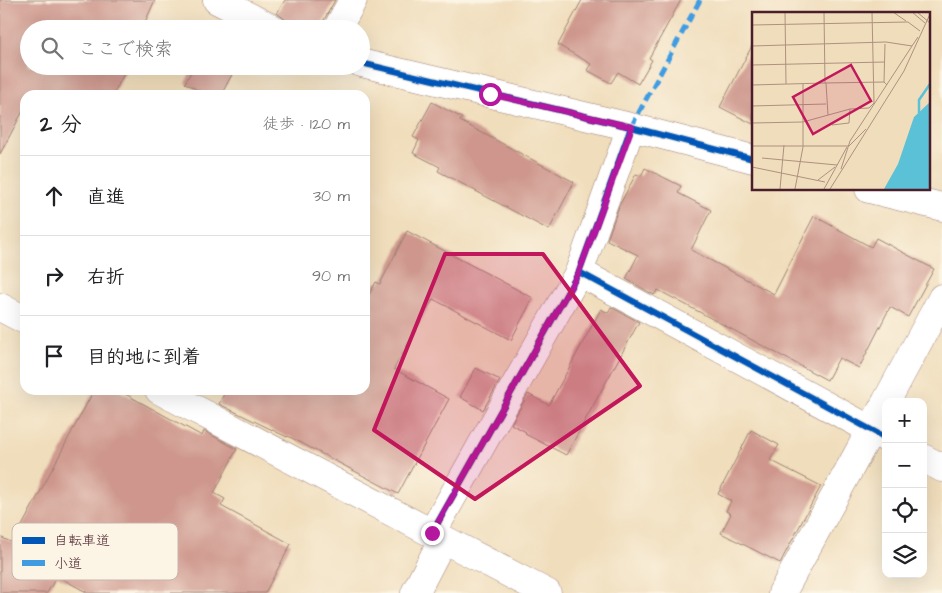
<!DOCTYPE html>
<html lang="ja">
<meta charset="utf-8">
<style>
:root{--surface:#fff;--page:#f2f2f2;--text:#202124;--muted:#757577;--line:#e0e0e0}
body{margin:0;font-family:"Architects Daughter","Klee One",sans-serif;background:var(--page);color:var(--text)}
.controls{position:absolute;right:15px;bottom:15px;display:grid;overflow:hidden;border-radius:10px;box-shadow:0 5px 20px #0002}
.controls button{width:45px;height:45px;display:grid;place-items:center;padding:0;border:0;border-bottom:1px solid var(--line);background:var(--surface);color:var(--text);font:25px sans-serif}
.stop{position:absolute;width:15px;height:15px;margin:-11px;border:4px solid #b5179e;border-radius:50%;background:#fff}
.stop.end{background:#b5179e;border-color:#fff;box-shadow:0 1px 5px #0008}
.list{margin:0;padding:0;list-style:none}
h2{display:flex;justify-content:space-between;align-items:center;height:65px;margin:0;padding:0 20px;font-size:21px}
h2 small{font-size:16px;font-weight:400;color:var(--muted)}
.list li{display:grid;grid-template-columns:32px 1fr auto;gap:15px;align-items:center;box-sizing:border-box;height:80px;padding:0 20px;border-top:1px solid var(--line)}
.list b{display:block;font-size:19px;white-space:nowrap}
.list em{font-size:16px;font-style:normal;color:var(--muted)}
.icon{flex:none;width:28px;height:28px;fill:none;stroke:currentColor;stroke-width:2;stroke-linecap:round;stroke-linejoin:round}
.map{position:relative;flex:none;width:942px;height:593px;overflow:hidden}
.search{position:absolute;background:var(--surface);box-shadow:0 5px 20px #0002;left:20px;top:20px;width:350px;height:55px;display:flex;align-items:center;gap:12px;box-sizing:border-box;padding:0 18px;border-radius:28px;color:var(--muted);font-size:19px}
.panel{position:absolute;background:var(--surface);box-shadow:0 5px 20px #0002;left:20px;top:90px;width:350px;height:305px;border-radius:15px}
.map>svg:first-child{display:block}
.building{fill:#ce968c}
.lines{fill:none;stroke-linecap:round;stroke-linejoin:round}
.minor-casing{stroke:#9d7e73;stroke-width:29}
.minor{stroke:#fff;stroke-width:28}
.quiet{stroke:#409be1;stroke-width:5;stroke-dasharray:10 5;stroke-linecap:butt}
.cycleway-casing{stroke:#fcf5e5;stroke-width:9}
.cycleway{stroke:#0057b8;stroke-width:6}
.route{stroke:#b5179e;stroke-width:6}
.marked{fill:#c2185b;fill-opacity:0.2;stroke:#c2185b;stroke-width:4;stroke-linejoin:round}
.inset-river{fill:none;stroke:#5ac1d7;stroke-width:2.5}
.inset-road{fill:none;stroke:#ae9181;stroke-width:1}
.view{fill:#c2185b;fill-opacity:0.15;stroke:#c2185b;stroke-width:2.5}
.inset-edge{fill:none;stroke:#4a1f2b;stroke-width:2.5}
.key{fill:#fcf5e5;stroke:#c7b5ad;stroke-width:1}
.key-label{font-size:14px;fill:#4a1f2b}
</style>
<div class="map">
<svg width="942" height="593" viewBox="0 0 942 593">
<rect width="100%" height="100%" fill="#fcf5e5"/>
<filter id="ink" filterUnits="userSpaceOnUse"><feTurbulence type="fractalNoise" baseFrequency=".02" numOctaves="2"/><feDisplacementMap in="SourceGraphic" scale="10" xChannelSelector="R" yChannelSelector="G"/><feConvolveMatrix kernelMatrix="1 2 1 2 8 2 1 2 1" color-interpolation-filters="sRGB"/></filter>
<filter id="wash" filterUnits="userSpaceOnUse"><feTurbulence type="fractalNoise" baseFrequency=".0096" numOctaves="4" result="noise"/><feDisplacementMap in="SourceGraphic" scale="20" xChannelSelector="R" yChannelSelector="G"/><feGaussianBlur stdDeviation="1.12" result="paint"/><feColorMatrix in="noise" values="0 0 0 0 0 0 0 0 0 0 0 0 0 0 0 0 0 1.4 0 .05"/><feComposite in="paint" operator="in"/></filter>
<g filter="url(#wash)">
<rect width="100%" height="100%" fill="#f0ddbb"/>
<g id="blocks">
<!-- building -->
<path class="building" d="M0 0H155L142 29H29V66H128L113 95H25V107L0 154Z
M285 0H335L319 29H289L286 20 277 13Z
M582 0H681L649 58 652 60 638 84 618 72 611 83 587 70 591 64 558 45Z
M753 44V124L720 107Z
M194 66H235L236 67 221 95H207L185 83Z
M432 102 462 118 460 121 574 182 549 230 438 171 440 167 413 153 419 140 413 137Z
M645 168 681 186 678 193 711 210 691 250 774 294 814 216 871 247 876 238 934 269 908 317 890 307 859 368 839 358 827 380 658 290 654 295 626 279 638 255 607 240 619 206 636 174 641 176Z
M407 231 533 298 511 340 433 299 394 369 449 399 398 494 288 436 287 437 219 404 226 390H365V302L376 282 380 284Z
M611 307 639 322 566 455 525 434 526 432 511 424 528 394 549 405 601 309 608 313Z
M476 368 500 380 483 410 460 397Z
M94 390H118L202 436 204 431 237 449 214 493 225 499 221 506 291 544 265 593H88L57 576 47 593H0V537L13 543Z
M751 430 779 445 770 460 821 486 780 563 721 533 731 514 726 511 731 501 718 494Z"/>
</g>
</g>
<g filter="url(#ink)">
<use href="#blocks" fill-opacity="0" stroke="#9d7e73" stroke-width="1"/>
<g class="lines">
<defs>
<path id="minor" d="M217 0 273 29
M337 29 353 0
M361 63 631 127 753 159
M869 189 942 207
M579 272 886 438
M0 307 25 320
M159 390 443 539
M886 402 942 298
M923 458 942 468
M432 533 579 272 631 127
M415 593 443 539 547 593
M782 593 886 402"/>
</defs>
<!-- minor casing -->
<use href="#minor" class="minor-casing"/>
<!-- minor -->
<use href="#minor" class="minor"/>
<!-- quiet -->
<path class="quiet" d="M631 127 700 0"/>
<defs>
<path id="cycleway" d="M361 63 631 127 753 159
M579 272 886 438
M432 533 579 272 631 127"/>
</defs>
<!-- cycleway casing -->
<use href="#cycleway" class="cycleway-casing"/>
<!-- cycleway -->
<use href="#cycleway" class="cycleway"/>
</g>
</g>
<g class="lines" filter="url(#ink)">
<!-- route -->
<path class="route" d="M432 533 579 272 632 127 490 94"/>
</g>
<!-- marked area -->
<path class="marked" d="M445 254H543L640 386 475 499 374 430Z"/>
<!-- overview -->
<g transform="translate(752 12)">
<rect width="178" height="178" fill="#f0ddbb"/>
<path d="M177 91V177H132L146 152 162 105Z" fill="#5ac1d7"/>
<path class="inset-river" d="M167 101V88L178 72"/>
<path class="inset-road" d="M33 0 34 72M141 0 154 9M160 0 173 11M165 0 178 11M0 13 156 10 168 19M0 34 134 30 160 34 166 25M0 53 133 50M132 70 133 32M73 71 132 70 135 73M74 71 76 103M0 73 73 71 72 0M0 94 74 92M0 111 51 110 98 97 117 96 122 91 120 0M80 113 97 111 98 97M0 134H97L114 117M10 146 85 153M0 155 73 170M89 157 98 129 160 34M66 168 83 155M28 177 32 133M43 177 51 135V72M72 177 95 135M78 177 152 59 178 2"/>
<path class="view" d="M99 53 119 89 61 122 41 85Z"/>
<rect width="178" height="178" class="inset-edge"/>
</g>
<!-- legend -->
<rect x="12" y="523" width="166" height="57" rx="8" class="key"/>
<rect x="22" y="537" width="23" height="7" fill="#0057b8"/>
<rect x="22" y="560" width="23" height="6" fill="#409be1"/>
<g class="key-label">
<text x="54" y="545">自転車道</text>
<text x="54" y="568">小道</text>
</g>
</svg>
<div class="controls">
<button>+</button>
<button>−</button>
<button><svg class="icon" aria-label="locate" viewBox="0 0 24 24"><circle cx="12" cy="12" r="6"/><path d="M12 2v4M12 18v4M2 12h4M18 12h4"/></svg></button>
<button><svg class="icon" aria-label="layers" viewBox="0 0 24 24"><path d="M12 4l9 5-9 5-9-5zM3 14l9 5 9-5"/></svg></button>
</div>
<div class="stop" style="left:490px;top:94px"></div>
<div class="stop end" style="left:432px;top:533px"></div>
<div class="search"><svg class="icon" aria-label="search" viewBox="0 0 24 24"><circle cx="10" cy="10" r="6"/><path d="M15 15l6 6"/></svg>ここで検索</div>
<section class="panel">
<h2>2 分<small>徒歩 · 120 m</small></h2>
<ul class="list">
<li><svg class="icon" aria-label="ahead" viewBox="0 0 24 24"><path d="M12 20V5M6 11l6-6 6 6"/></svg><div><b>直進</b></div><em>30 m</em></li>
<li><svg class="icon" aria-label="right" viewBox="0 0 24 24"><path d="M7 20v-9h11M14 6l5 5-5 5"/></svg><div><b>右折</b></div><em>90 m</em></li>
<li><svg class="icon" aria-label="arrive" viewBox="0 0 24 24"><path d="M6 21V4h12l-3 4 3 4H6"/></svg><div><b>目的地に到着</b></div></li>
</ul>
</section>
</div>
